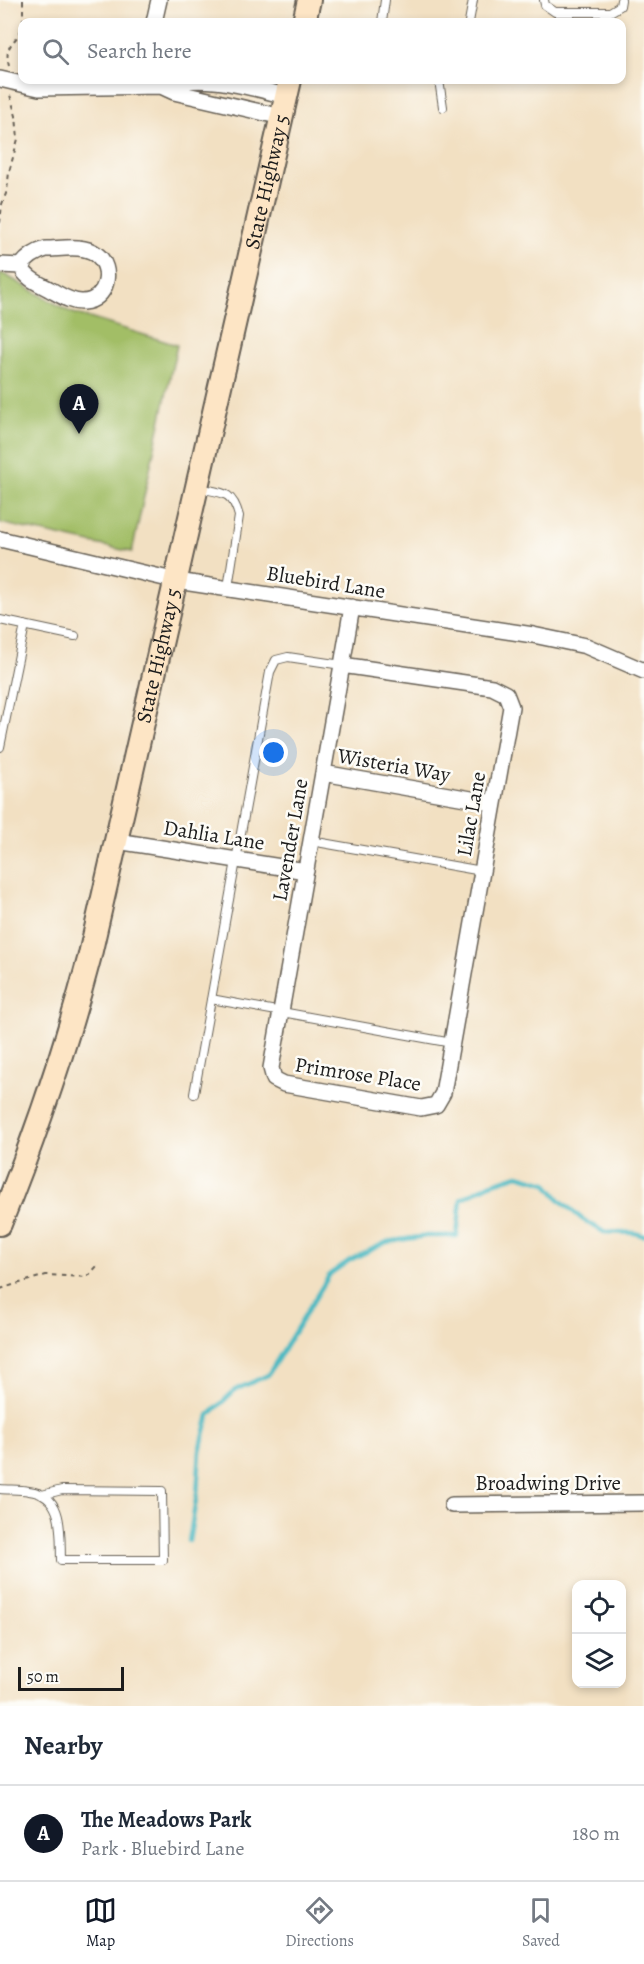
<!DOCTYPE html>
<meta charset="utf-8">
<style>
:root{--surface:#fff;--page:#f6f6f7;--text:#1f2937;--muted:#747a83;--line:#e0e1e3;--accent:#111827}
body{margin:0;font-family:Alegreya,serif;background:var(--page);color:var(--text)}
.controls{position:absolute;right:18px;bottom:18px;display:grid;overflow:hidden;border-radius:12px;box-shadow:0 3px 9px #0003}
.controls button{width:54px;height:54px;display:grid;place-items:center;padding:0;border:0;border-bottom:2px solid var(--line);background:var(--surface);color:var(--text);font:30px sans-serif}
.scale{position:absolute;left:18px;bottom:15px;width:106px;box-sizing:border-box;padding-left:6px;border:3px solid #1c1c1c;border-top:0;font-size:16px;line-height:21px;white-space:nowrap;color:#1c1c1c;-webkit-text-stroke:4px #fdfcf7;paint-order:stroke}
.you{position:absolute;left:274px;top:753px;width:21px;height:21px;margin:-15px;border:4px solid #fff;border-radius:50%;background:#1a73e8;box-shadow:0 0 0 9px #1a73e833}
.badge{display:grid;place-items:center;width:39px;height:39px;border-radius:50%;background:var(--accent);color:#fff;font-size:20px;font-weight:700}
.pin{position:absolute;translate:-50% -50px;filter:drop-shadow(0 2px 3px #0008)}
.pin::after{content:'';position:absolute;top:32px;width:21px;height:18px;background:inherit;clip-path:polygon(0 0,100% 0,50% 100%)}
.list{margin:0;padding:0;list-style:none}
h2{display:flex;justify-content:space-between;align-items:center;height:78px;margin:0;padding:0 24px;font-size:26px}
h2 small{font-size:20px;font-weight:400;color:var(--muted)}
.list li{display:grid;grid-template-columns:39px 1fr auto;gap:18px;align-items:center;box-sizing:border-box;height:96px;padding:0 24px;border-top:2px solid var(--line)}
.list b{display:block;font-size:22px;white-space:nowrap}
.list p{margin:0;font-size:20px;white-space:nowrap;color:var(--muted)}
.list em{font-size:20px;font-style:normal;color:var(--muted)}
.icon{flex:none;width:33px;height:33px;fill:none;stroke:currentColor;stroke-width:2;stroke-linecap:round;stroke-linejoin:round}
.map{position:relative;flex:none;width:644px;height:1706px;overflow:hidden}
.search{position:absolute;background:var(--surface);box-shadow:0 3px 9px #0003;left:18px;right:18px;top:18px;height:66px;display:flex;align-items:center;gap:15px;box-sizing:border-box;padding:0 21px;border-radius:12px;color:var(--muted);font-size:22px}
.sheet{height:174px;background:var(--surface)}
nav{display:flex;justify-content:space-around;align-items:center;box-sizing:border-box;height:84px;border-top:2px solid var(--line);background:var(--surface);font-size:16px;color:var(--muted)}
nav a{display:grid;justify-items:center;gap:3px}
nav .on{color:var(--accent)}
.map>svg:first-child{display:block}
.green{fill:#a2be66;stroke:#5f6d41;stroke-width:1.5}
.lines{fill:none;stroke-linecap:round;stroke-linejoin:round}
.stream{stroke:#4bb9c2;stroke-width:4.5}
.service-casing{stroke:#676156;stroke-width:10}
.minor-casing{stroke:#676156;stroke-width:18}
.secondary-casing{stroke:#676156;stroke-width:26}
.path{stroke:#676156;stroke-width:2;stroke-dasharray:4.5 4.5;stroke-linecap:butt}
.service{stroke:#fff;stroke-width:8}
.minor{stroke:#fff;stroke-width:15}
.secondary{stroke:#fde5c5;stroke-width:22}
.labels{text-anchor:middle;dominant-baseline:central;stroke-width:5;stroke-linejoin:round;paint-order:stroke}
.street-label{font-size:21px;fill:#1c1c1c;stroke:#fdfcf7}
</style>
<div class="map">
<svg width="644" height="1706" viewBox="0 0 644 1706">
<rect width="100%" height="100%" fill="#fdfcf7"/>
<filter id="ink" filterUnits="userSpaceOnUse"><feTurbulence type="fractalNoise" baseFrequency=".0167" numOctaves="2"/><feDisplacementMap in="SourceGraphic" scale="12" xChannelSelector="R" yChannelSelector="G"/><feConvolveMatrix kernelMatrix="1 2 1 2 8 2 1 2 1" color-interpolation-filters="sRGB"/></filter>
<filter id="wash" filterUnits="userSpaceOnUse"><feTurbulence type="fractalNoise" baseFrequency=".008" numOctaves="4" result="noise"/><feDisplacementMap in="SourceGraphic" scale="24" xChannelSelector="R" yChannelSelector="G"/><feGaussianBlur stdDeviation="1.35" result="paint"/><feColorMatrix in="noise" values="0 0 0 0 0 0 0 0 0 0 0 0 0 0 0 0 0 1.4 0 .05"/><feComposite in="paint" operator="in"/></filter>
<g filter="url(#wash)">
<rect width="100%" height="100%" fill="#f2e0c2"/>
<!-- green -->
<path class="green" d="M0 272 70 312 177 345 132 552 0 523Z"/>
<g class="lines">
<!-- stream -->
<path class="stream" d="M189 1541 197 1494 200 1451 209 1415 235 1390 268 1375 330 1274 350 1260 387 1242 426 1236H457L461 1199 490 1184 518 1175 546 1183 560 1200 582 1219 604 1232 635 1233 644 1236"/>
</g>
</g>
<g filter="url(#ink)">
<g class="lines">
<defs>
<path id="service" d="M544 0 545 5 555 12H610L620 6 621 0
M382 22 385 0
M469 22 473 0
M439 80 443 107
M198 488C222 493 232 490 239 516L228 588
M0 620 75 636
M0 747 25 625
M311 841 482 871
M211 999 452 1043
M194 1094 270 672 276 660 288 657 342 665
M0 1489C9 1490 19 1489 29 1491 65 1495 60 1533 61 1560H163L162 1491 62 1490 42 1495"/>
<path id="minor" d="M154 22 159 0
M0 79 39 88 161 86C202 72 246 86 286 96
M161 86 174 92 282 117
M46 249C61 249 83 244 96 254 115 268 107 301 83 302 71 303 59 294 49 289 38 283 25 278 21 266 28 257 35 252 46 249Z
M0 265 21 266
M0 539 177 581 533 635 586 646 644 671
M342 665 492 687 506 694 511 707 443 1093 436 1105 421 1108 284 1084 274 1079 271 1068 342 665 352 607
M323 773 494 803
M117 841 306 871
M452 1505 644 1503"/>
<g id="secondary">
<path d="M304 22 309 0"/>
<path id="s1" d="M0 1224C35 1137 65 1050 89 959L290 80"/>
</g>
</defs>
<!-- service casing -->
<use href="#service" class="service-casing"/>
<!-- minor casing -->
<use href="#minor" class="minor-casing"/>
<!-- secondary casing -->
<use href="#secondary" class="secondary-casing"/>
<!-- path -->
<path class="path" d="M23 0V22
M9 66C3 42 17 45 22 26
M0 223 2 204 7 191 9 172 18 139 16 116 10 95
M0 1289 46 1275 87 1277 99 1264"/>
<!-- service -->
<use href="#service" class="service"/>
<!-- minor -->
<use href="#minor" class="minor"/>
<!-- secondary -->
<use href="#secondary" class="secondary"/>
</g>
</g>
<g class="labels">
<!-- street labels -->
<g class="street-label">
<text stroke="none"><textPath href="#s1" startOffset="1077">State Highway 5</textPath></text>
<text transform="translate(326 582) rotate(9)">Bluebird Lane</text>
<text stroke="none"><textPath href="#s1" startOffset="591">State Highway 5</textPath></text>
<text transform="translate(394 765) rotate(10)">Wisteria Way</text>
<text transform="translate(471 814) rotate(-80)">Lilac Lane</text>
<text transform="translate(214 835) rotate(9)">Dahlia Lane</text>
<text transform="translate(290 840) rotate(-80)">Lavender Lane</text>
<text transform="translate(358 1074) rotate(9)">Primrose Place</text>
<text x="548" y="1483">Broadwing Drive</text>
</g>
</g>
</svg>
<div class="controls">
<button><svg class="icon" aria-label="locate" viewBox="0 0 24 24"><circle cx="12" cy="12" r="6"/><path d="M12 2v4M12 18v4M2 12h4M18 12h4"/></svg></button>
<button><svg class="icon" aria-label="layers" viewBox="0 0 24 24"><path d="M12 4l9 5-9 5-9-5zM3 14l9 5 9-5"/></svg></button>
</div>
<div class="scale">50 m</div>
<div class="you"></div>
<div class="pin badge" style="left:79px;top:434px">A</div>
<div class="search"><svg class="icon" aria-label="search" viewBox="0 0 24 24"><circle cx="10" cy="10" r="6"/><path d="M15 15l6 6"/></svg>Search here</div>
</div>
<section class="sheet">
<h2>Nearby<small></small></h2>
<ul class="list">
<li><span class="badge">A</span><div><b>The Meadows Park</b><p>Park · Bluebird Lane</p></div><em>180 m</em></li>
</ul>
</section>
<nav>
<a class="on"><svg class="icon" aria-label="map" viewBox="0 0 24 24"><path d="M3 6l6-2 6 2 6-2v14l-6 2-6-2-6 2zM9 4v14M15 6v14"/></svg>Map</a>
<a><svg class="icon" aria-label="directions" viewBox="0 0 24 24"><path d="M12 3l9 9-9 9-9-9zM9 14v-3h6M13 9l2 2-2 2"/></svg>Directions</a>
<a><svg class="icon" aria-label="saved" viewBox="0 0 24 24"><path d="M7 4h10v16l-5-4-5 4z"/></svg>Saved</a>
</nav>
